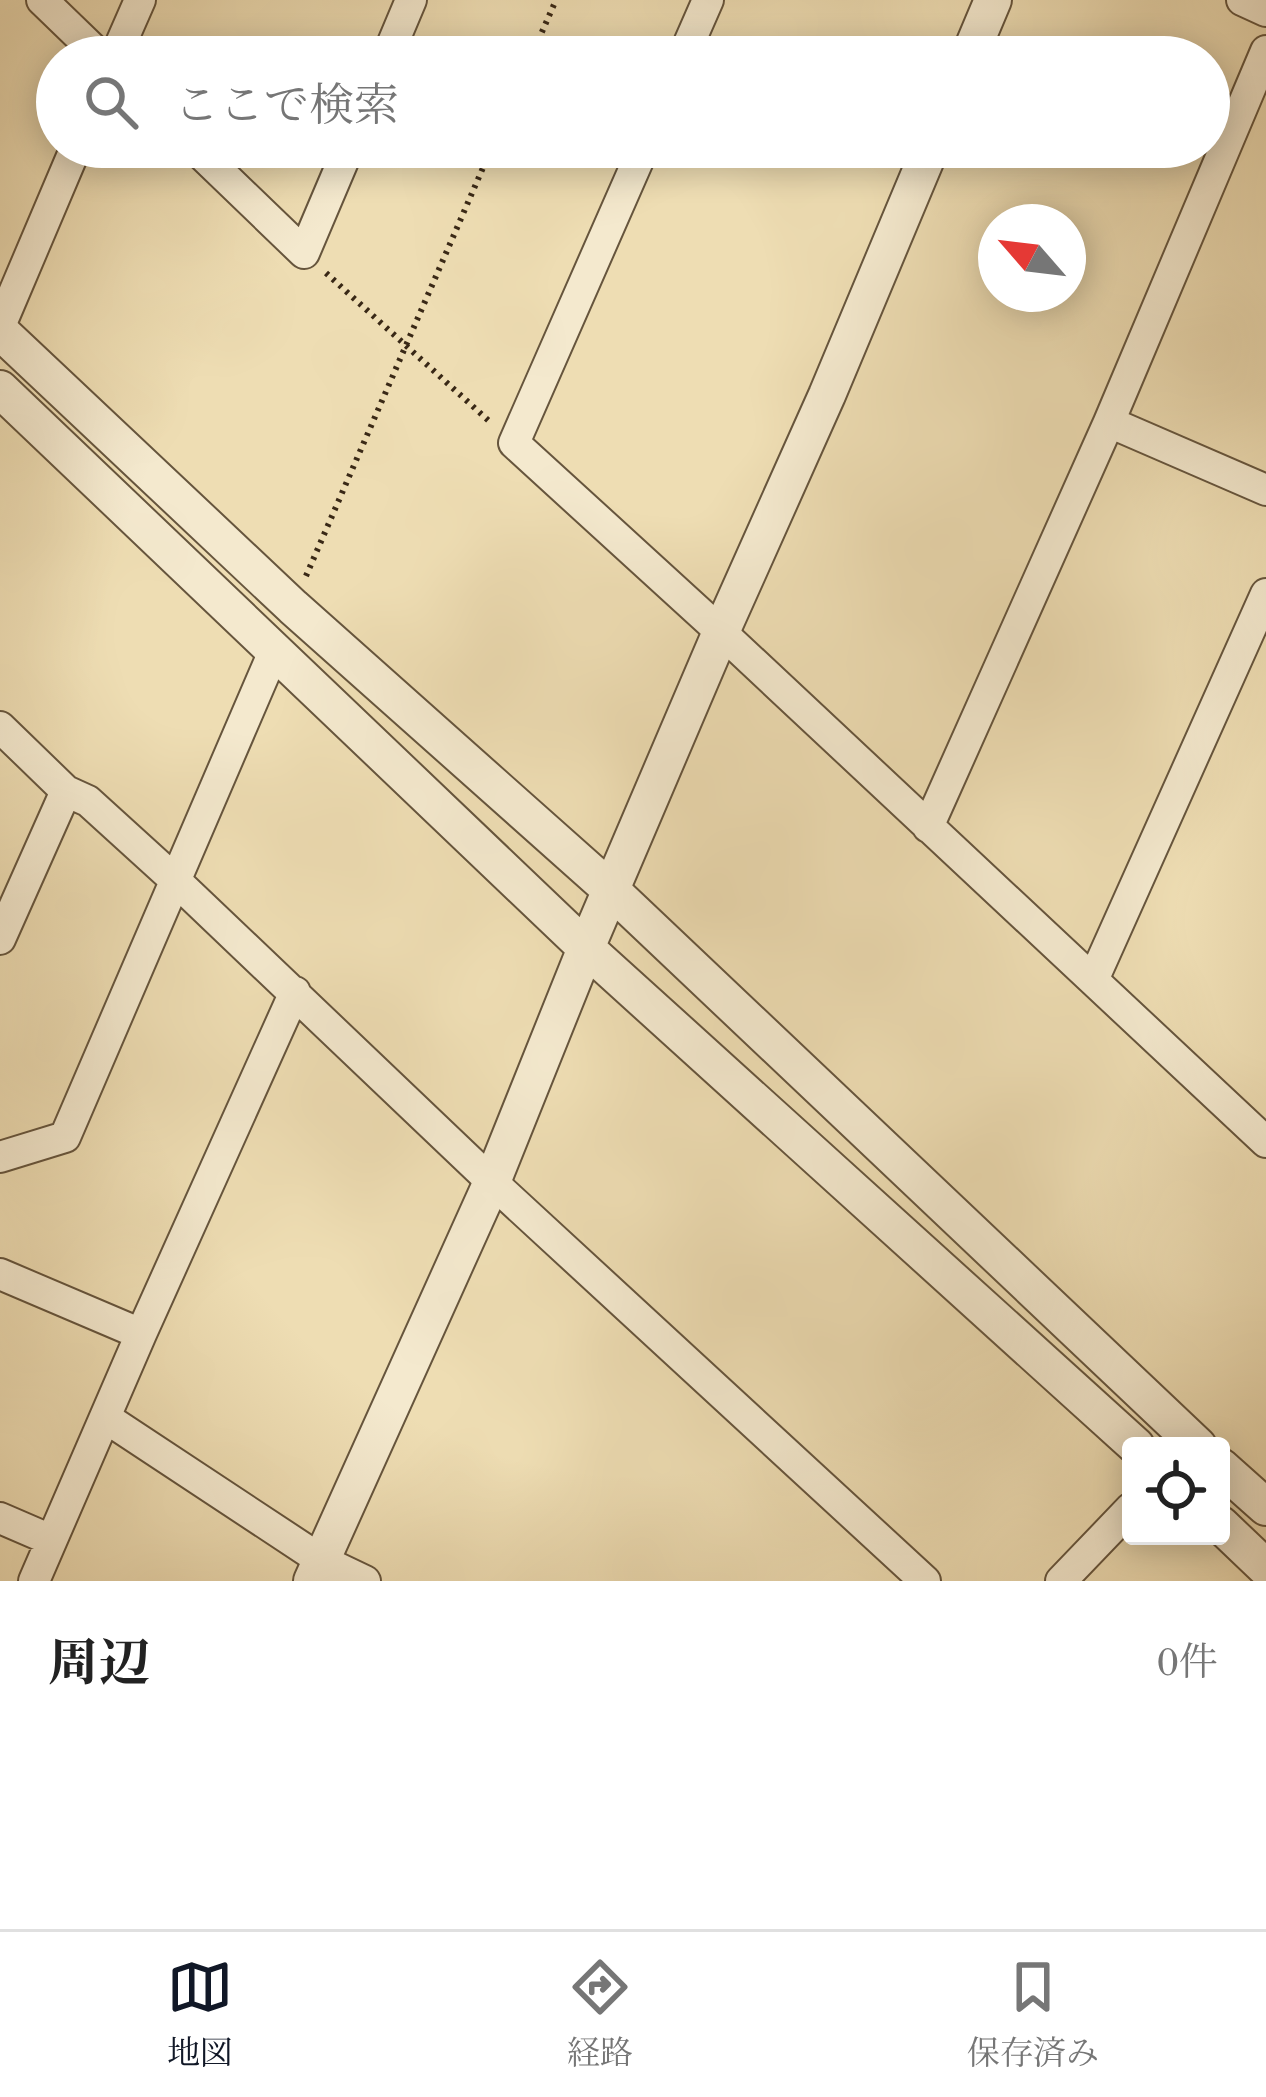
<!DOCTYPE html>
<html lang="ja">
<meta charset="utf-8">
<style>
:root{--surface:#fff;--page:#f2f2f2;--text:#222;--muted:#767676;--line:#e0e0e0;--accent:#111827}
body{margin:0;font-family:"Old Standard TT","Noto Serif JP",serif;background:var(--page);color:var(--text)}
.controls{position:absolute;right:36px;bottom:36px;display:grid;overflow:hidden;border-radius:12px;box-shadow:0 6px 30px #0003}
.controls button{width:108px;height:108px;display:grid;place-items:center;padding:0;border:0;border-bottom:3px solid var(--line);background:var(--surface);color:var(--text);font:60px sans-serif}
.compass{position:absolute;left:978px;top:204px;width:108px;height:108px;border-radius:50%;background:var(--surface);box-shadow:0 6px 30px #0003;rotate:298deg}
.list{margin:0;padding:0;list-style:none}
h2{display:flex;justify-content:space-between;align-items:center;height:156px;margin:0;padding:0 48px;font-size:51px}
h2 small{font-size:39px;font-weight:400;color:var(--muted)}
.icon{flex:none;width:66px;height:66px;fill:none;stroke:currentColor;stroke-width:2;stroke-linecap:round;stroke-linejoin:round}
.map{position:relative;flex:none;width:1266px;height:1581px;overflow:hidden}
.search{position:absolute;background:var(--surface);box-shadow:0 6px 30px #0003;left:36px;right:36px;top:36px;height:132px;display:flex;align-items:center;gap:30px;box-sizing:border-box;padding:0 42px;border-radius:66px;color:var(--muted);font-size:45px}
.sheet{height:348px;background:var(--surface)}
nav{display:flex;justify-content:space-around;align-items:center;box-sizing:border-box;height:168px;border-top:3px solid var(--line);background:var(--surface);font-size:33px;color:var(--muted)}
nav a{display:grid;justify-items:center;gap:6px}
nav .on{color:var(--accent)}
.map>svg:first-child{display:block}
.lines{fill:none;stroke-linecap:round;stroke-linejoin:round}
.minor-casing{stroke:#66553d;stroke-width:34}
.tertiary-casing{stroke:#66553d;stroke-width:40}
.path{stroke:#392816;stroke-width:6;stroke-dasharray:3 6;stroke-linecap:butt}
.minor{stroke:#f4e9ce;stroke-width:30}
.tertiary{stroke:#f4e9ce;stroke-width:36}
</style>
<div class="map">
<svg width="1266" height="1581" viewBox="0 0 1266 1581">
<rect width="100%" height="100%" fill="#eeddb3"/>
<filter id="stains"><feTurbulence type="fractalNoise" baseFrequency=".00167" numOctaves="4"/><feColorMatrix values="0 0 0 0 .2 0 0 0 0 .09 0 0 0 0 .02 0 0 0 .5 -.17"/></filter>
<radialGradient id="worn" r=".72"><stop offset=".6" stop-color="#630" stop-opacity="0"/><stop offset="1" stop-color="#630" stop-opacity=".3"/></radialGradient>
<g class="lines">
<defs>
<path id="minor" d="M42 0 101 57
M1242 0 1266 11
M115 57 140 0
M387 57 411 0
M683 57 708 0
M194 147 304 253 349 147
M644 147 514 443 721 632 1266 1142
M0 326 76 147
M1109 422 1266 490
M0 727 66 791 88 801 176 881 492 1182 925 1581
M928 827 1109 422 1266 51
M0 939 66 791
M1093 980 1266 594
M0 1157 65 1137 275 649
M0 1274 141 1334
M106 1418 321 1560 365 1581
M0 1518 51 1540
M34 1581 141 1334 295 992
M1061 1581 1131 1508"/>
<path id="tertiary" d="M969 57 993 0
M0 331 293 607 612 891 1198 1446
M0 389 586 948 1136 1446
M1221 1467 1266 1507
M1221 1525 1266 1568
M312 1581 492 1182 586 948 721 632 827 395 931 147"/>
</defs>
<!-- minor casing -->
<use href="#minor" class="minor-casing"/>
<!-- tertiary casing -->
<use href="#tertiary" class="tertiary-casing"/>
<!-- path -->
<path class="path" d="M531 57 556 0
M326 273 489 421
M306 576 492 147"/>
<!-- minor -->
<use href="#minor" class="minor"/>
<!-- tertiary -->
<use href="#tertiary" class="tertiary"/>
</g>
<rect width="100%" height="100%" filter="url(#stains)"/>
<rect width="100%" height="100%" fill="url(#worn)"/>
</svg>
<div class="controls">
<button><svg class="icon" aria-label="locate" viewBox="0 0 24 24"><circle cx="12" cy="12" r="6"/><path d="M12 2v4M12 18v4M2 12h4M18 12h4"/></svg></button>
</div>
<svg class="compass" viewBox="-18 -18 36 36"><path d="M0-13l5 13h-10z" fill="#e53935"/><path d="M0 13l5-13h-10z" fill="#767676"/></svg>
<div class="search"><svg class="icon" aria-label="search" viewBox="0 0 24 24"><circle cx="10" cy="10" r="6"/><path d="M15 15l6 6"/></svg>ここで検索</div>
</div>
<section class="sheet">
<h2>周辺<small>0件</small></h2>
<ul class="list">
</ul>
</section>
<nav>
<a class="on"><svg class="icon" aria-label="map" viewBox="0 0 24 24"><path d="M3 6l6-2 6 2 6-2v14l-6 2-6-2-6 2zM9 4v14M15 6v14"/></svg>地図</a>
<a><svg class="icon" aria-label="directions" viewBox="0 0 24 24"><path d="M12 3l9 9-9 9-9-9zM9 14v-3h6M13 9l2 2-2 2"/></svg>経路</a>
<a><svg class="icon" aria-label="saved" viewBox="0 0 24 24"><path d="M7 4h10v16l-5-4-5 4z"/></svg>保存済み</a>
</nav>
